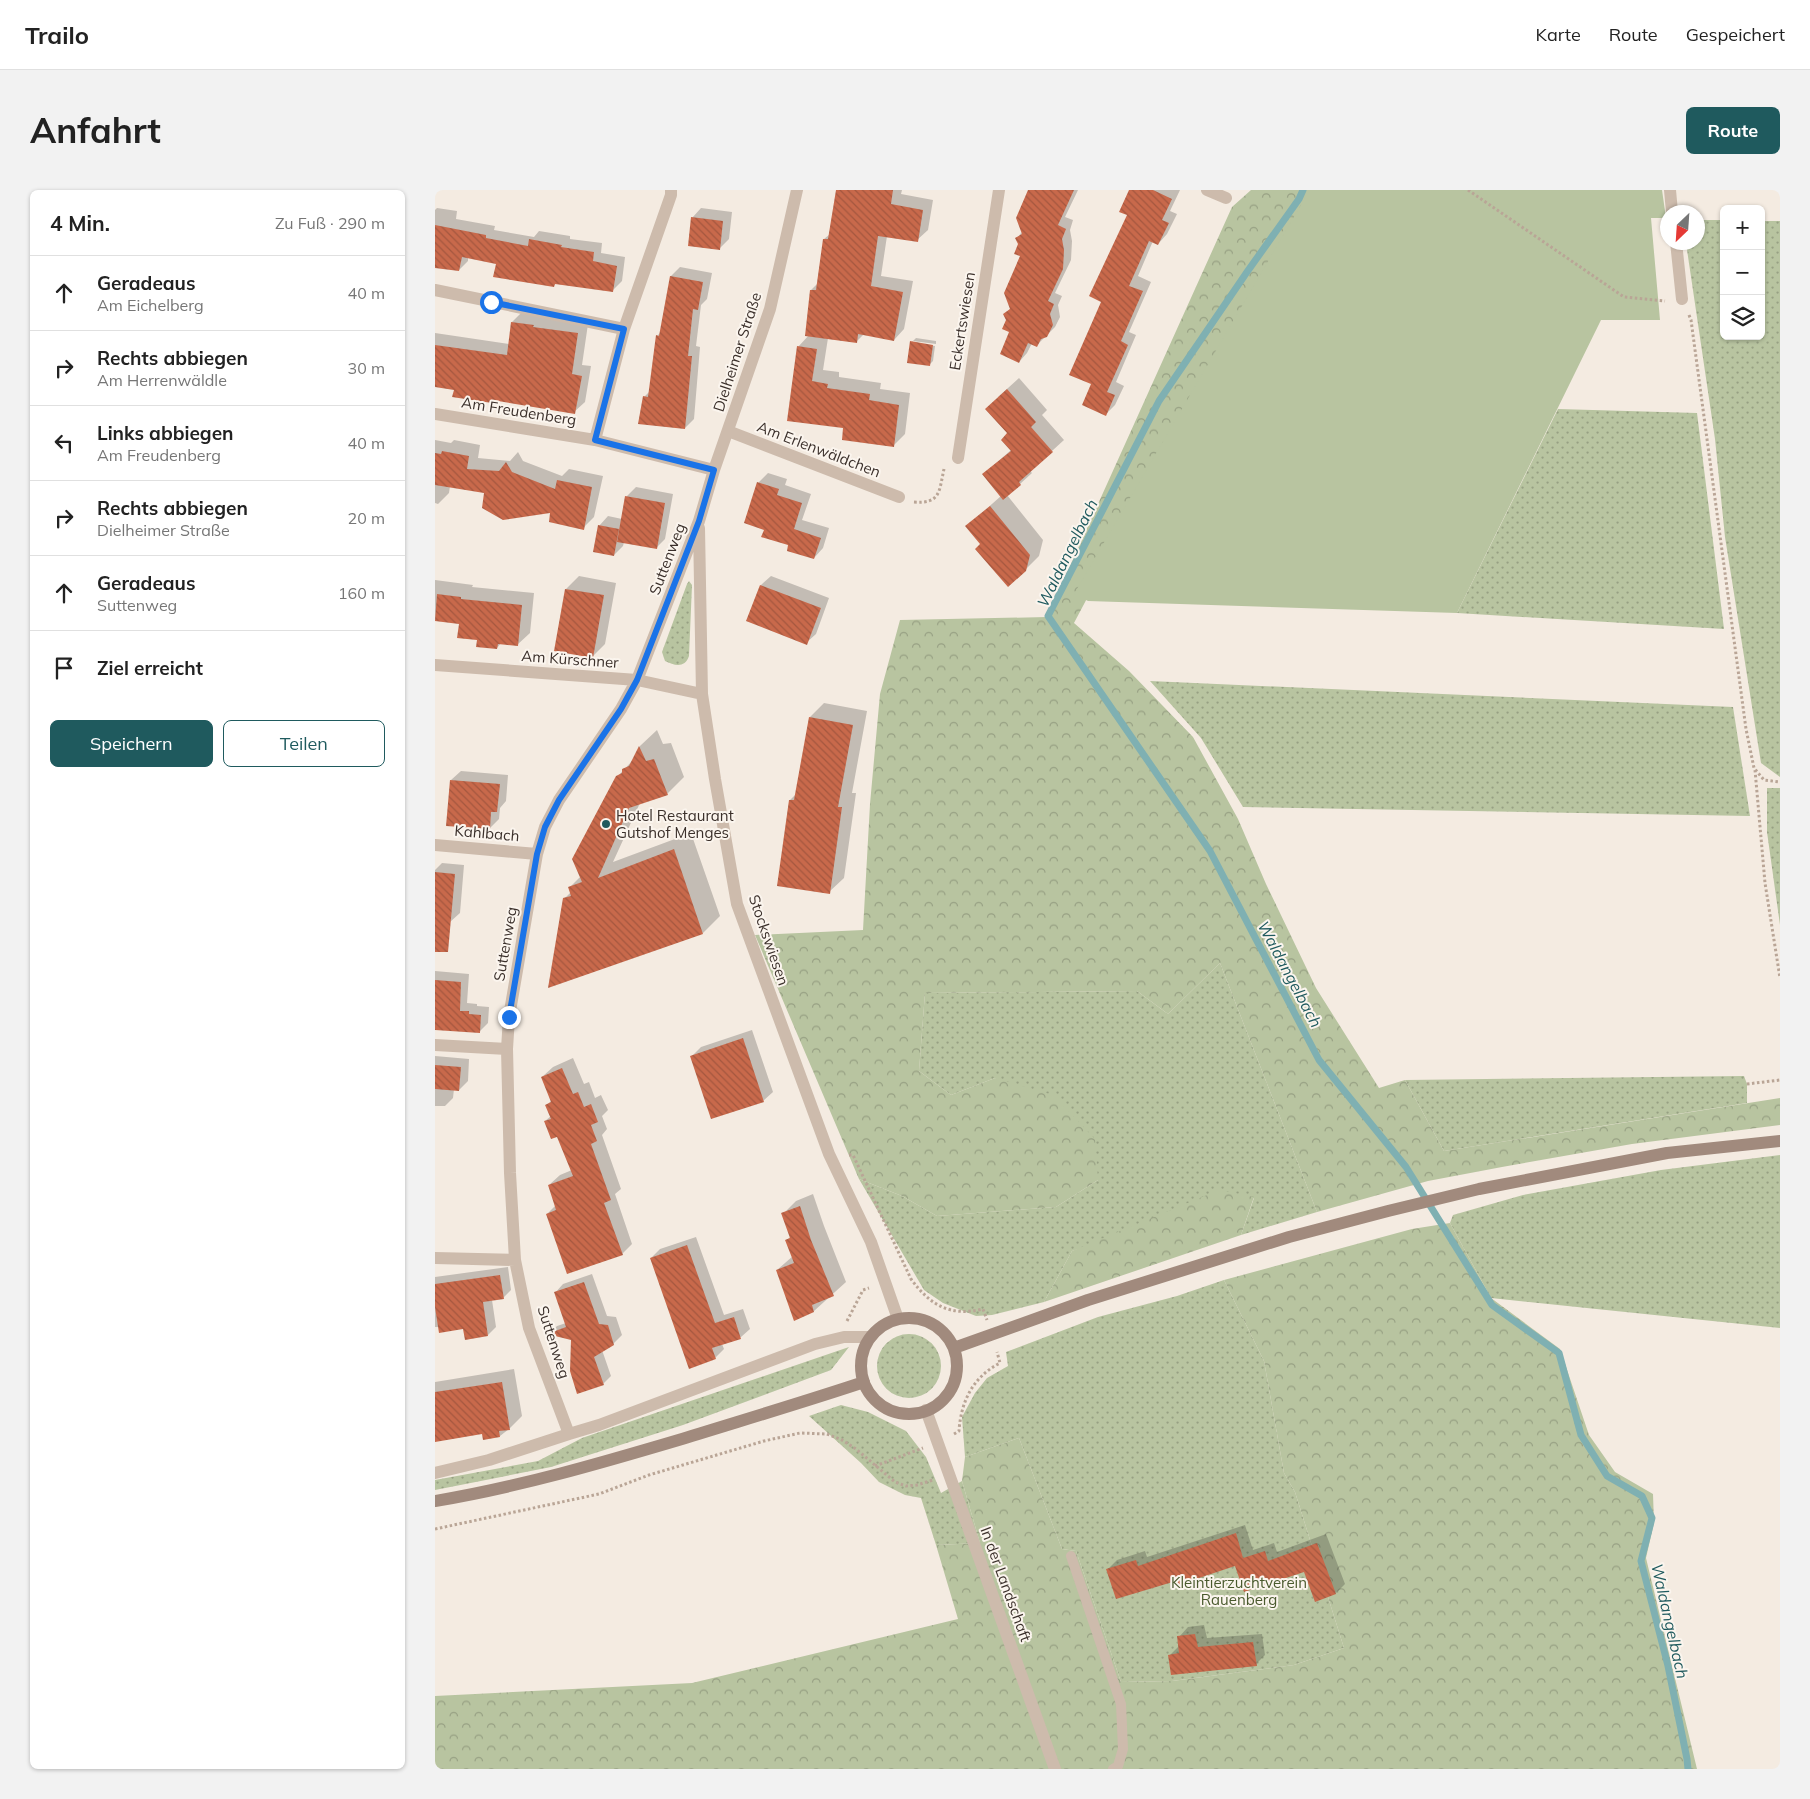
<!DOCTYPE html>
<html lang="de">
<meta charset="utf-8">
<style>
:root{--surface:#fff;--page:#f2f2f2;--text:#222;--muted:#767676;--line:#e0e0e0;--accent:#1f5a5e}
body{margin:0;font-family:Mulish,sans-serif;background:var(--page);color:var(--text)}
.controls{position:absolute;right:15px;top:15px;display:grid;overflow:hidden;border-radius:8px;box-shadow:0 1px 4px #0004}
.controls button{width:45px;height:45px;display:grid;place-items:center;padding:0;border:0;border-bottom:1px solid var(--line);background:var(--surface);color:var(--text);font:25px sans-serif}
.compass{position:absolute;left:1225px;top:15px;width:45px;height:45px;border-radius:50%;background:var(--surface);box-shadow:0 1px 4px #0004;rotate:205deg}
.stop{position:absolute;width:15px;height:15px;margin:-11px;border:4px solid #1a73e8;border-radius:50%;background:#fff}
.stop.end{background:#1a73e8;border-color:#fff;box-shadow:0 1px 5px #0008}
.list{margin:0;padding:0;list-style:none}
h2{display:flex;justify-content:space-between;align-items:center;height:65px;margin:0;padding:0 20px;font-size:21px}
h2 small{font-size:16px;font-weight:400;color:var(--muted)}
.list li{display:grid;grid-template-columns:32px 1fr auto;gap:15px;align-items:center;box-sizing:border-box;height:75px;padding:0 20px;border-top:1px solid var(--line)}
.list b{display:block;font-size:19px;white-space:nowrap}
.list p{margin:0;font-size:16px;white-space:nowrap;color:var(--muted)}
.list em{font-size:16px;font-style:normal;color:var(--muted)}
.actions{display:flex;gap:10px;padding:15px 20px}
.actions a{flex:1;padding:11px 0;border:1px solid var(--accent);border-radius:8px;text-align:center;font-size:18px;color:var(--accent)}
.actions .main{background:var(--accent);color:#fff}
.icon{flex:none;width:28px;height:28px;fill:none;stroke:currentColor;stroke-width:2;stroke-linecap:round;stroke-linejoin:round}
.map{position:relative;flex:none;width:1345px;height:1579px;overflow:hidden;border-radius:8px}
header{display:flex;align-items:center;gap:30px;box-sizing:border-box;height:70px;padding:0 25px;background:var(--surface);border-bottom:1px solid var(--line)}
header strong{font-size:24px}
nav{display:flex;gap:28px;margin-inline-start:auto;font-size:18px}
.intro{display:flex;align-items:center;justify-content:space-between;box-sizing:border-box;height:120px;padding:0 30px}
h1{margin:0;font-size:35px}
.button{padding:12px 22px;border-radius:8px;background:var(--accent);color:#fff;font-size:18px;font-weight:700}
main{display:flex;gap:30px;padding:0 30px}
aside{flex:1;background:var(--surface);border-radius:8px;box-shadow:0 1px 4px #0004}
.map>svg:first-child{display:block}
.grass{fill:url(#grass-dots)}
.forest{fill:url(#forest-crowns)}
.park{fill:#b8c4a0}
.shadow{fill:#0003}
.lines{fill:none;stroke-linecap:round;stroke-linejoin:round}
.stream{stroke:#7fb0b2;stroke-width:7}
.building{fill:url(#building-back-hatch)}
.path{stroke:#b9a596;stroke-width:3;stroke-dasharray:2.5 2.5;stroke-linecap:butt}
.lane{stroke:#cdbbac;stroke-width:10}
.street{stroke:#cdbbac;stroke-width:12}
.secondary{stroke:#a18a7d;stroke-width:12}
.route{stroke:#1a73e8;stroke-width:6}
.poi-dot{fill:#1f5a5e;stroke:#fbf5ee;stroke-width:2}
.labels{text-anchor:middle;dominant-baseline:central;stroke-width:4;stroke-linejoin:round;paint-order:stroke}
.street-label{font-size:15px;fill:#3b302b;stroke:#fbf5ee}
.poi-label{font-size:15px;fill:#3b302b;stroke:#fbf5ee;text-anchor:start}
.park-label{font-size:15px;fill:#4a5a2e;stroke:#fbf5ee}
.water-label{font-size:16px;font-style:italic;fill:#1f5a5e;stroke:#fbf5ee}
</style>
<header>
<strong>Trailo</strong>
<nav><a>Karte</a><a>Route</a><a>Gespeichert</a></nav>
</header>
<div class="intro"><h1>Anfahrt</h1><a class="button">Route</a></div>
<main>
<aside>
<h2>4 Min.<small>Zu Fuß · 290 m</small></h2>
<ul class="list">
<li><svg class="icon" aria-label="ahead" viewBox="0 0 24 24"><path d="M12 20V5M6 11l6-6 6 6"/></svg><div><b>Geradeaus</b><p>Am Eichelberg</p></div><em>40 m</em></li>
<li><svg class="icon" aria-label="right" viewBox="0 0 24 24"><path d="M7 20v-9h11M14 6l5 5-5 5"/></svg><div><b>Rechts abbiegen</b><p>Am Herrenwäldle</p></div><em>30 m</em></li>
<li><svg class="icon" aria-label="left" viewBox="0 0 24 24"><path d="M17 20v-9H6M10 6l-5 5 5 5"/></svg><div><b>Links abbiegen</b><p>Am Freudenberg</p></div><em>40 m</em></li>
<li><svg class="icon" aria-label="right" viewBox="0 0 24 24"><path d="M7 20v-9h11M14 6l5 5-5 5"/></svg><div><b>Rechts abbiegen</b><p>Dielheimer Straße</p></div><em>20 m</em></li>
<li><svg class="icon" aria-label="ahead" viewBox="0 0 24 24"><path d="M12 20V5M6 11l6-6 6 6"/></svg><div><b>Geradeaus</b><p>Suttenweg</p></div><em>160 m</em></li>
<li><svg class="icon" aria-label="arrive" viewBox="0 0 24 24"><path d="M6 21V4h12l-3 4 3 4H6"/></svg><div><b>Ziel erreicht</b></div></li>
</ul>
<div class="actions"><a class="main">Speichern</a><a>Teilen</a></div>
</aside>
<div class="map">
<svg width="1345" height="1579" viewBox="0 0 1345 1579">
<defs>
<pattern id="grass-dots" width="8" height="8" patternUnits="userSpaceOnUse" patternTransform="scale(1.25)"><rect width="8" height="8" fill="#b8c4a0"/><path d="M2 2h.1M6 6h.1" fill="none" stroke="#97a083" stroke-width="1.8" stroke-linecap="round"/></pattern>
<pattern id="forest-crowns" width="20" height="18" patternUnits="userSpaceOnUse" patternTransform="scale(1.25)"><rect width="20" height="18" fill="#b8c4a0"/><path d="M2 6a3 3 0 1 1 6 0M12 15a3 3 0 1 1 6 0" fill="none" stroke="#97a083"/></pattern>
<pattern id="building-back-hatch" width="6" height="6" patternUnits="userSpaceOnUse" patternTransform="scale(1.25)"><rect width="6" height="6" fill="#c8694b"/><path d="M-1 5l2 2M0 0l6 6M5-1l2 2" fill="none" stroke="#a4573f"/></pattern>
</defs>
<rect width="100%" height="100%" fill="#f4ebe1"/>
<!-- grass -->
<path class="grass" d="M1263 30H1289V146H1326V31H1345V587L1326 573 1290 347 1280 249 1251 53 1262 52Z
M1123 219 1262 223 1289 439 1022 423Z
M254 391 257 395 254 466C250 478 240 476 230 471L227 462 252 394Z
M715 491 1298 517 1315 626 808 617 766 548Z
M1332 598H1345V735L1332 642Z
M785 773 882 1022 806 1045 819 1008 637 1061 609 1112 557 1125 541 1126 508 1113 489 1100 424 989 467 1006 502 1026 621 1017 663 990 560 888 516 905 484 881 490 803 702 801 733 824Z
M1309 886 1312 894V913L1009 961 970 890Z
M1345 965V1138L1056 1108 1015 1033 1018 1025 1088 1005 1226 980Z
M789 1090 829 1171 849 1283 860 1302 909 1458 859 1475 737 1491 686 1492 641 1361 627 1359 584 1248 530 1267 527 1227 540 1203 552 1188 573 1176 571 1162 663 1127 742 1106Z
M442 1176a32 32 0 1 1 64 0a32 32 0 1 1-64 0Z
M414 1157 396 1180 248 1235 116 1277 0 1300V1290L103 1271 147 1248Z
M406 1215 433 1222 471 1241 491 1267 506 1303 527 1291 545 1353 501 1355 486 1308 470 1305 444 1292 426 1273 374 1226Z"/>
<!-- forest -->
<path class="forest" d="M816 0H916L731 259 639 433 694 481 758 547 803 629 831 694 881 798 944 898 970 890 1009 961 1345 908V935L1197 954 1067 977 993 991 882 1022 785 773 733 824 702 801 490 803 484 881 516 905 560 888 618 905 660 949 663 990 621 1017 502 1026 467 1006 424 989 320 745 428 740 435 614 445 504 465 430 612 427 797 17Z
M784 1000 819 1007 806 1045 609 1112 637 1061Z
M1015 1033 1056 1108 1125 1159 1154 1245 1180 1282 1218 1304 1219 1333 1211 1368 1262 1579H0V1506L257 1493 523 1429 501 1355 545 1353 527 1291 530 1267 584 1248 627 1359 641 1361 686 1492 737 1491 859 1475 909 1458 860 1302 849 1283 829 1171 789 1090 977 1039Z"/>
<!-- park -->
<path class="park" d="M873 0H1227L1231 28H1216L1225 130H1166L1022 423 653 411 639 404 867 13Z"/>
<!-- shadow -->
<path class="shadow" d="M406 0H467L466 4 498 10 493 40 482 50 452 46 446 86 478 91 469 139 459 150 429 144 422 151 393 148 388 180 404 182V187L446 193 445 199 475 203 470 244 459 255 410 237 353 230 363 157 374 145 376 100 383 93 389 49 395 44Z
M595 0H643L630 27 638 30 635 40 637 51 636 70 620 103 627 106 623 115 625 127 620 137 602 155 597 153 592 163 584 172 570 124 576 118 587 66 582 48 587 42Z
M696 0H745L735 21 742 24 732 44 723 54 718 51 703 86 716 92 694 142 701 145 681 192 689 196 680 215 671 224 658 194 668 111 694 25Z
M2 18 22 21 21 29 60 36 59 40 99 47 104 41 135 46V49L167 53 166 63 190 67 187 91 178 100 122 93 119 95 62 73 33 67V71L24 80 0 76V20Z
M266 18 297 22 294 49 285 58 257 28Z
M245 77 277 83 272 109 266 115 261 156 265 157 259 229 250 238 209 207 215 201 222 146 226 142 236 86Z
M87 122 153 134 147 175 156 176 150 212 139 222 59 209 57 212 20 199 0 196V143L74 154 77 132Z
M481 148 501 151V154L478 151V153L500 156 498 171 494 175 477 152Z
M584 188 612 220 607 225 629 250 595 281 597 283 585 294 572 305 608 350 604 366 590 380 547 354 532 336 566 306 549 284 576 260 574 243 563 207Z
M0 250 16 253 19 250 45 255 43 268 75 271 83 262 88 271 127 286 134 279 168 286 159 327 148 338 117 321 50 302 15 296 14 303 3 314 0 313Z
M333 283 352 289 350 295 376 304 367 330 394 338 388 358 379 368 330 339 311 333 324 292Z
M201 297 238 304 230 349 221 358 189 352 188 356 179 365 164 336 173 326 187 329 191 307Z
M144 386 181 393 170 454 158 466 121 460 131 399Z
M336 386 394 408 381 444 371 453 313 431 326 395Z
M0 390 38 395 37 397 99 403 95 443 82 455 66 453 62 458 43 449 25 433 0 430Z
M389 513 432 521 417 603H421L409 688 394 702 355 610 361 604 375 527Z
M222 540 228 554 236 553 249 587 232 604 205 613 178 672 256 643 285 726 268 743 129 709 136 702 135 697 146 686 182 587 199 569 205 556Z
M26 581 73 585 71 611 65 618 64 629 55 638 16 590Z
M7 673 29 675 25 723 15 732 0 731V680Z
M0 781 34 784 32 813 42 814V816L54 817 53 833 44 842 0 838Z
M317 840 338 902 328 911 257 866 266 857Z
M0 866 34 869 33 891 24 900 19 899 18 908 10 916H0Z
M138 868 149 894 154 892 160 908 166 905 173 920 167 926 172 939 167 945 186 999 180 1004 197 1054 187 1064 112 1024 121 1015 114 995 125 985 137 980 123 945 110 931 116 926 112 915 117 910 107 887 118 877Z
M378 1004 389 1036 411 1092 379 1121 342 1080 358 1066 352 1050 356 1046 348 1024 361 1011Z
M261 1047 289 1125 308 1119 315 1139 306 1147 287 1154 289 1159 280 1168 216 1068 225 1059Z
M73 1077 76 1100 68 1108 57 1110 61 1137 53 1145 29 1138 0 1137V1087Z
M157 1084 172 1126 181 1127 187 1145 178 1154 167 1160 176 1186 168 1194 137 1149 115 1143 122 1136 131 1133 120 1103 128 1094Z
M79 1179 87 1226 74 1239 65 1246 48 1243 0 1250V1192Z
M810 1335 818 1360 839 1353 842 1362 891 1344 910 1394 901 1403 870 1380 801 1375 742 1389 673 1379 682 1370 710 1361 712 1367Z
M769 1435 772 1448 827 1444 830 1465 821 1474 735 1465 745 1455 744 1447 753 1437Z"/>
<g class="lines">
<!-- stream -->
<path class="stream" d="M868 0 864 9 812 82 724 211 613 426 775 661 884 870 971 977 1057 1115 1124 1163 1146 1245 1172 1286 1207 1306 1217 1328 1206 1371 1233 1476 1252 1569 1253 1579"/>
</g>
<!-- building -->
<path class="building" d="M401 0H458L456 14 488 20 483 52 443 46 436 96 468 102 459 151 423 144 422 153 370 146 375 100H381L388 49H393Z
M593 0H639L623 35 631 39 627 49 629 60 628 79 613 111 619 114 615 124 618 135 612 147 606 149 602 157 593 153 584 173 565 164 574 142 567 139 571 130 568 124 575 119 569 103 585 66 579 64 583 54 580 48 587 44 581 28Z
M694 0H718L737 9 727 30 734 33 723 55 714 51 694 96 708 101 686 151 693 155 672 202 680 205 671 226 647 215 656 194 634 185 666 112 654 106 692 25 684 22Z
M256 27 288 31 285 60 253 56Z
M0 35 51 45V48L93 56 94 49 127 55 126 57 159 62 158 71 182 76 178 102 120 94 119 97 58 87 61 74 27 67 24 81 0 78Z
M235 86 268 92 263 120 258 119 253 166H257L250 239 203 234 208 206 213 207 221 145 224 146Z
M76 132 99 135 98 137 143 143 137 184 147 186 140 224 57 210V213L17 207 19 200 0 197V155L72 165Z
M475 151 498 155 495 176 472 173Z
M362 156 382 159 377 191 393 194 392 198 435 204 434 210 464 215 459 257 407 250 408 238 352 231Z
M572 199 601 232 596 237 618 262 584 292 586 295 568 310 547 284 576 261 566 250 572 243 550 219Z
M7 261 34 266 32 279 64 281 71 272 77 282 120 299 122 290 157 297 149 340 114 332 115 323 68 330 47 318 49 303 0 295V263L6 264Z
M322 292 344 299 342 305 367 313 359 339 386 348 379 369 352 361 353 355 326 347 329 340 309 333Z
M190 306 230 313 222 359 182 352Z
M555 316 595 365 591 381 573 397 540 359 545 354 530 336Z
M163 335 184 339 179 366 158 362Z
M325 395 386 418 372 455 311 431Z
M130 399 169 405 158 468 119 461Z
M2 404 26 407V409L87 415 83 456 63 454 62 459 41 457 42 450 22 448 24 434 0 431Z
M374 527 418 535 403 617H407L395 704 342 696 354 610H359Z
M204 556 211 571 219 569 233 605 194 618 163 688 239 659 268 744 113 798 128 708 136 706 133 697 147 692 137 669 181 586 187 583V579L194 576Z
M15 590 65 594 62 622H56L55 639 11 636Z
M0 682 20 684 13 762H0Z
M0 790 26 792 25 821H34V824L46 825 45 843 0 840Z
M308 848 329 912 276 929 255 866Z
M0 875 26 877 24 901 0 899Z
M127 878 138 904 143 902 149 917 156 914 163 932 156 935 162 951 156 954 176 1010 169 1013 188 1065 132 1084 111 1024 121 1020 113 995 138 986 122 947 116 949 109 931 116 929 110 915 116 912 106 887Z
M365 1016 376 1050 399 1106 377 1115 379 1122 359 1131 341 1080 359 1073 350 1050 355 1048 346 1023Z
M252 1055 280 1133 299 1127 306 1149 277 1158 281 1169 254 1179 215 1068Z
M65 1085 69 1109 48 1112 53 1146 30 1150 28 1139 4 1143 0 1117V1094Z
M149 1092 164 1134 173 1135 179 1155 159 1167 169 1195 142 1204 135 1181 136 1150 112 1144 131 1137 119 1102Z
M67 1192 75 1240 64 1241 65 1247 48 1250 47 1244 0 1252V1202Z
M801 1343 808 1368 830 1361 833 1371 882 1353 901 1404 880 1412 869 1382 809 1402 800 1376 743 1395 741 1391 681 1409 671 1379 701 1370 703 1376Z
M760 1444 763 1457 818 1452 822 1476 736 1485 733 1465 744 1463 742 1446Z"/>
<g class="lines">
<!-- path -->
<path class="path" d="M1033 0 1189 107 1230 111
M1254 125 1256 130 1311 539 1319 578 1329 590 1345 592
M479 312C506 314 504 301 509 279
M1320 580 1330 693 1345 788
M1312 894 1345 890
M414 965H418L476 1089C495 1115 515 1127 548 1119L552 1130
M412 1131 428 1100 434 1098
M519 1244 524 1241C526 1211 538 1187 565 1173L562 1162
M440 1276 488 1258
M0 1339 164 1304 214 1285 329 1251 365 1243 392 1244 407 1250 421 1259 460 1292 471 1296 482 1295 498 1290"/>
<!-- lane -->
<path class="lane" d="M636 1366 686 1514 688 1559 683 1576 678 1579"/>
<!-- street -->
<path class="street" d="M362 0 335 119 279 280 264 331 202 490 186 519 124 610 110 637 102 664 74 827 72 859 75 983 80 1070 94 1138 134 1244 164 1235 380 1154 409 1147H434
M772 0 791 8
M1235 0 1237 22
M1241 52 1247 109
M0 100 189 139
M0 224 160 250 279 280
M293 241 464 307
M160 250 189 139 236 5V0
M523 268 564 0
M264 338 267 504 280 589 302 714 394 964 436 1052 463 1129
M0 475 202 490 267 504
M0 655 102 664
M0 855 72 859
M0 1068 80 1070
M491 1220 620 1579
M0 1283 54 1270 134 1244"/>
<!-- secondary -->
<path class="secondary" d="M426 1176a48 48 0 1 1 96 0a48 48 0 1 1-96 0Z
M519 1158 653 1110 854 1047 953 1021 1044 999 1232 963 1345 951
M0 1311C84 1297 166 1273 247 1249 308 1230 369 1212 429 1192"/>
</g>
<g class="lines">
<!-- route -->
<path class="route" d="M56 112 189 139 160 250 279 280 264 331 202 490 186 519 124 610 110 637 102 664 74 827"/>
</g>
<!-- markers -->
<circle class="poi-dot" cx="171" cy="634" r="5"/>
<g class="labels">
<!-- street labels -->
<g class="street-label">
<text transform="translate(527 131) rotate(-81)">Eckertswiesen</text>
<text transform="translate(302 162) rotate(-72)">Dielheimer Straße</text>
<text transform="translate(84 221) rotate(9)">Am Freudenberg</text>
<text transform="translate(384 259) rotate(21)">Am Erlenwäldchen</text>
<text transform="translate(232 369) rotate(-69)">Suttenweg</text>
<text transform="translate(135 469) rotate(4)">Am Kürschner</text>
<text transform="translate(52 643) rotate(5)">Kahlbach</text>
<text transform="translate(334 750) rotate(71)">Stockswiesen</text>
<text transform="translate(70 754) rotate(-80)">Suttenweg</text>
<text transform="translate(119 1152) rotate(72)">Suttenweg</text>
<text transform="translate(571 1394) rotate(70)">In der Landschaft</text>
</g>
<!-- poi labels -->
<g class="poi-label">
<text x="181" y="625">Hotel Restaurant<tspan x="181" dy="17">Gutshof Menges</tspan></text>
</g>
<!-- park labels -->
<g class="park-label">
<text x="804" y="1392">Kleintierzuchtverein<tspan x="804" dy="17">Rauenberg</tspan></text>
</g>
<!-- water labels -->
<g class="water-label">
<text transform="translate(632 363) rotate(-64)">Waldangelbach</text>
<text transform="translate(855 784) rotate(62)">Waldangelbach</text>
<text transform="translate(1235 1431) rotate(77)">Waldangelbach</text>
</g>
</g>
</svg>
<div class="controls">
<button>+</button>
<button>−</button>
<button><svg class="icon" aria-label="layers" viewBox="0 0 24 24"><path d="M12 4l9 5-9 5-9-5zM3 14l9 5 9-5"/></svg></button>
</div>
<svg class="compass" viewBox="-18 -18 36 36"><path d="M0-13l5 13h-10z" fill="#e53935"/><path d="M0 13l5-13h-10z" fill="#767676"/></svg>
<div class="stop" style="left:56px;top:112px"></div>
<div class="stop end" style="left:74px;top:827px"></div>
</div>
</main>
